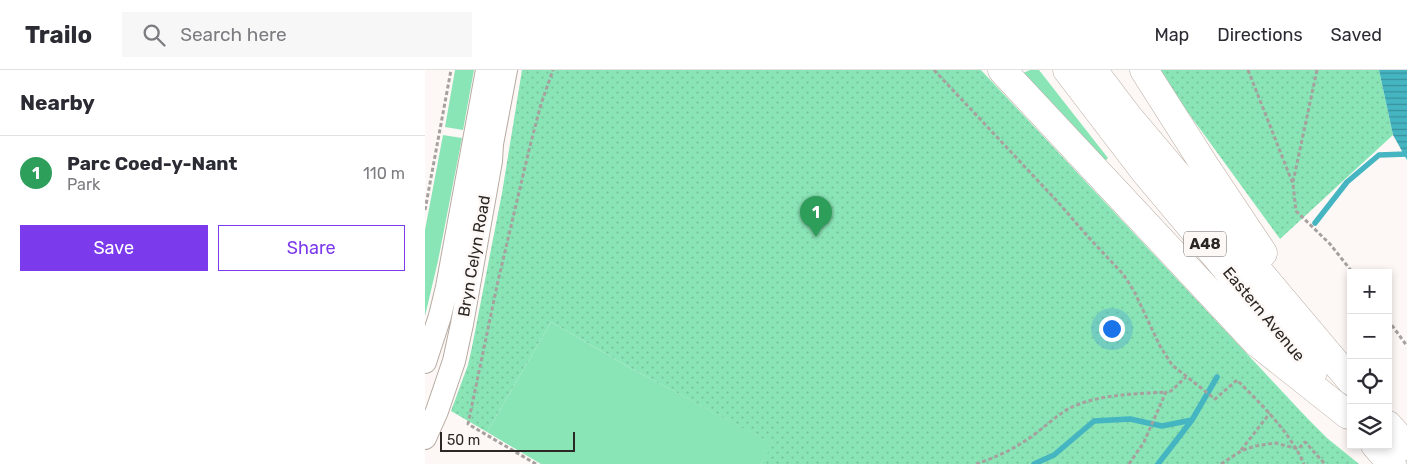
<!DOCTYPE html>
<meta charset="utf-8">
<style>
:root{--surface:#fff;--page:#f7f7f7;--text:#2b2b33;--muted:#7c7c81;--line:#e1e1e2;--accent:#7c3aed}
body{margin:0;font-family:Rubik,sans-serif;background:var(--page);color:var(--text)}
.controls{position:absolute;right:15px;bottom:15px;display:grid;overflow:hidden;border-radius:0px;box-shadow:0 2px 8px #0003}
.controls button{width:45px;height:45px;display:grid;place-items:center;padding:0;border:0;border-bottom:1px solid var(--line);background:var(--surface);color:var(--text);font:25px sans-serif}
.scale{position:absolute;left:15px;bottom:12px;width:135px;box-sizing:border-box;padding-left:5px;border:2px solid #2b2724;border-top:0;font-size:14px;line-height:18px;white-space:nowrap;color:#2b2724;-webkit-text-stroke:4px #fdf8f5;paint-order:stroke}
.you{position:absolute;left:686px;top:258px;width:18px;height:18px;margin:-12px;border:4px solid #fff;border-radius:50%;background:#1a73e8;box-shadow:0 0 0 8px #1a73e833}
.badge{display:grid;place-items:center;width:32px;height:32px;border-radius:50%;background:var(--accent);color:#fff;font-size:16px;font-weight:700}
.pin{position:absolute;translate:-50% -41px;filter:drop-shadow(0 1px 2px #0008)}
.pin::after{content:'';position:absolute;top:26px;width:18px;height:15px;background:inherit;clip-path:polygon(0 0,100% 0,50% 100%)}
.list{margin:0;padding:0;list-style:none}
h2{display:flex;justify-content:space-between;align-items:center;height:65px;margin:0;padding:0 20px;font-size:21px}
h2 small{font-size:16px;font-weight:400;color:var(--muted)}
.list li{display:grid;grid-template-columns:32px 1fr auto;gap:15px;align-items:center;box-sizing:border-box;height:75px;padding:0 20px;border-top:1px solid var(--line)}
.list b{display:block;font-size:19px;white-space:nowrap}
.list p{margin:0;font-size:16px;white-space:nowrap;color:var(--muted)}
.list em{font-size:16px;font-style:normal;color:var(--muted)}
.actions{display:flex;gap:10px;padding:15px 20px}
.actions a{flex:1;padding:11px 0;border:1px solid var(--accent);border-radius:0px;text-align:center;font-size:18px;color:var(--accent)}
.actions .main{background:var(--accent);color:#fff}
.icon{flex:none;width:28px;height:28px;fill:none;stroke:currentColor;stroke-width:2;stroke-linecap:round;stroke-linejoin:round}
.map{position:relative;flex:none;width:982px;height:394px;overflow:hidden}
header{display:flex;align-items:center;gap:30px;box-sizing:border-box;height:70px;padding:0 25px;background:var(--surface);border-bottom:1px solid var(--line)}
header strong{font-size:24px}
nav{display:flex;gap:28px;margin-inline-start:auto;font-size:18px}
.search{width:350px;height:45px;background:var(--page);display:flex;align-items:center;gap:12px;box-sizing:border-box;padding:0 18px;border-radius:0px;color:var(--muted);font-size:19px}
main{display:flex}
aside{flex:1;background:var(--surface)}
.map>svg:first-child{display:block}
.grass{fill:#8ae5b6}
.park{fill:url(#park-dots)}
.water{fill:url(#water-rules)}
.lines{fill:none;stroke-linecap:round;stroke-linejoin:round}
.stream{stroke:#44b5c1;stroke-width:5.5}
.secondary-casing{stroke:#b6aba2;stroke-width:24}
.highway-casing{stroke:#b6aba2;stroke-width:29}
.path{stroke:#a6a19e;stroke-width:3;stroke-dasharray:4 2.5;stroke-linecap:butt}
.secondary{stroke:#fff;stroke-width:22}
.highway{stroke:#fff;stroke-width:28}
.labels{text-anchor:middle;dominant-baseline:central;stroke-width:5;stroke-linejoin:round;paint-order:stroke}
.shield{fill:#fdf8f5;stroke:#6a6663;stroke-width:1}
.shield-label{font-size:15px;font-weight:bold;fill:#2b2724}
.street-label{font-size:16px;fill:#2b2724;stroke:#fdf8f5}
</style>
<header>
<strong>Trailo</strong>
<div class="search"><svg class="icon" aria-label="search" viewBox="0 0 24 24"><circle cx="10" cy="10" r="6"/><path d="M15 15l6 6"/></svg>Search here</div>
<nav><a>Map</a><a>Directions</a><a>Saved</a></nav>
</header>
<main>
<aside>
<h2>Nearby<small></small></h2>
<ul class="list">
<li><span class="badge" style="background:#2e9e5b">1</span><div><b>Parc Coed-y-Nant</b><p>Park</p></div><em>110 m</em></li>
</ul>
<div class="actions"><a class="main">Save</a><a>Share</a></div>
</aside>
<div class="map">
<svg width="982" height="394" viewBox="0 0 982 394">
<defs>
<pattern id="park-dots" width="8" height="8" patternUnits="userSpaceOnUse" patternTransform="scale(1.25)"><rect width="8" height="8" fill="#8ae5b6"/><path d="M2 2h.1M6 6h.1" fill="none" stroke="#77c49c" stroke-width="1.8" stroke-linecap="round"/></pattern>
<pattern id="water-rules" width="6" height="5" patternUnits="userSpaceOnUse" patternTransform="scale(1.25)"><rect width="6" height="5" fill="#44b5c1"/><path d="M0 2.5h6" fill="none" stroke="#39939d"/></pattern>
</defs>
<rect width="100%" height="100%" fill="#fdf8f5"/>
<!-- grass -->
<path class="grass" d="M30 0H49L38 60 20 57Z
M605 0H614L683 88 680 91 598 3Z
M18 65 37 68 13 191 0 246V160Z
M126 252 209 300 349 374 336 394H116L62 362Z"/>
<!-- park -->
<path class="park" d="M97 0H556L883 349 902 368 934 394H336L348 374 209 300 126 252 62 362 26 341 43 295 47 277 77 123Z
M735 0H954L968 65 855 169 751 26Z"/>
<!-- water -->
<path class="water" d="M954 0H982V90L968 65Z"/>
<g class="lines">
<!-- stream -->
<path class="stream" d="M890 153 922 112 954 85 982 84
M609 394 629 385 669 351 705 349 737 356 767 350 792 307
M733 394 767 350"/>
<defs>
<path id="secondary" d="M0 292 15 246 22 217 62 0
M0 368 12 341 29 291 37 254 66 91 67 74 81 0"/>
<path id="highway" d="M577 0 831 272 923 345
M642 0 720 102 888 302
M668 0 702 45 926 311
M719 0 780 96 838 183
M963 355 982 376
M950 375 967 394"/>
</defs>
<!-- secondary casing -->
<use href="#secondary" class="secondary-casing"/>
<!-- highway casing -->
<use href="#highway" class="highway-casing"/>
<!-- path -->
<path class="path" d="M509 0 632 131 665 169 698 204 709 221 735 276 747 295 790 329 812 310C837 335 864 361 879 394
M823 0 868 114 871 141 905 174 928 203
M868 112 892 0
M0 140 26 0
M963 250 982 276
M816 380 845 343
M111 394 43 354 73 211 104 80 116 34 128 0
M551 394C569 388 587 380 603 369 617 360 632 344 647 337 676 324 710 324 741 322
M704 394 719 372 741 322 746 321 761 307
M796 394 816 381 830 376 851 373 873 379 880 372 900 394"/>
<!-- secondary -->
<use href="#secondary" class="secondary"/>
<!-- highway -->
<use href="#highway" class="highway"/>
</g>
<g class="labels">
<!-- shield labels -->
<rect class="shield" x="759" y="161.5" width="42" height="25" rx="4"/>
<g class="shield-label">
<text x="780" y="174">A48</text>
</g>
<!-- street labels -->
<g class="street-label">
<text transform="translate(49 186) rotate(-80)">Bryn Celyn Road</text>
<text transform="translate(839 244) rotate(50)">Eastern Avenue</text>
</g>
</g>
</svg>
<div class="controls">
<button>+</button>
<button>−</button>
<button><svg class="icon" aria-label="locate" viewBox="0 0 24 24"><circle cx="12" cy="12" r="6"/><path d="M12 2v4M12 18v4M2 12h4M18 12h4"/></svg></button>
<button><svg class="icon" aria-label="layers" viewBox="0 0 24 24"><path d="M12 4l9 5-9 5-9-5zM3 14l9 5 9-5"/></svg></button>
</div>
<div class="scale">50 m</div>
<div class="you"></div>
<div class="pin badge" style="left:391px;top:167px;background:#2e9e5b">1</div>
</div>
</main>
